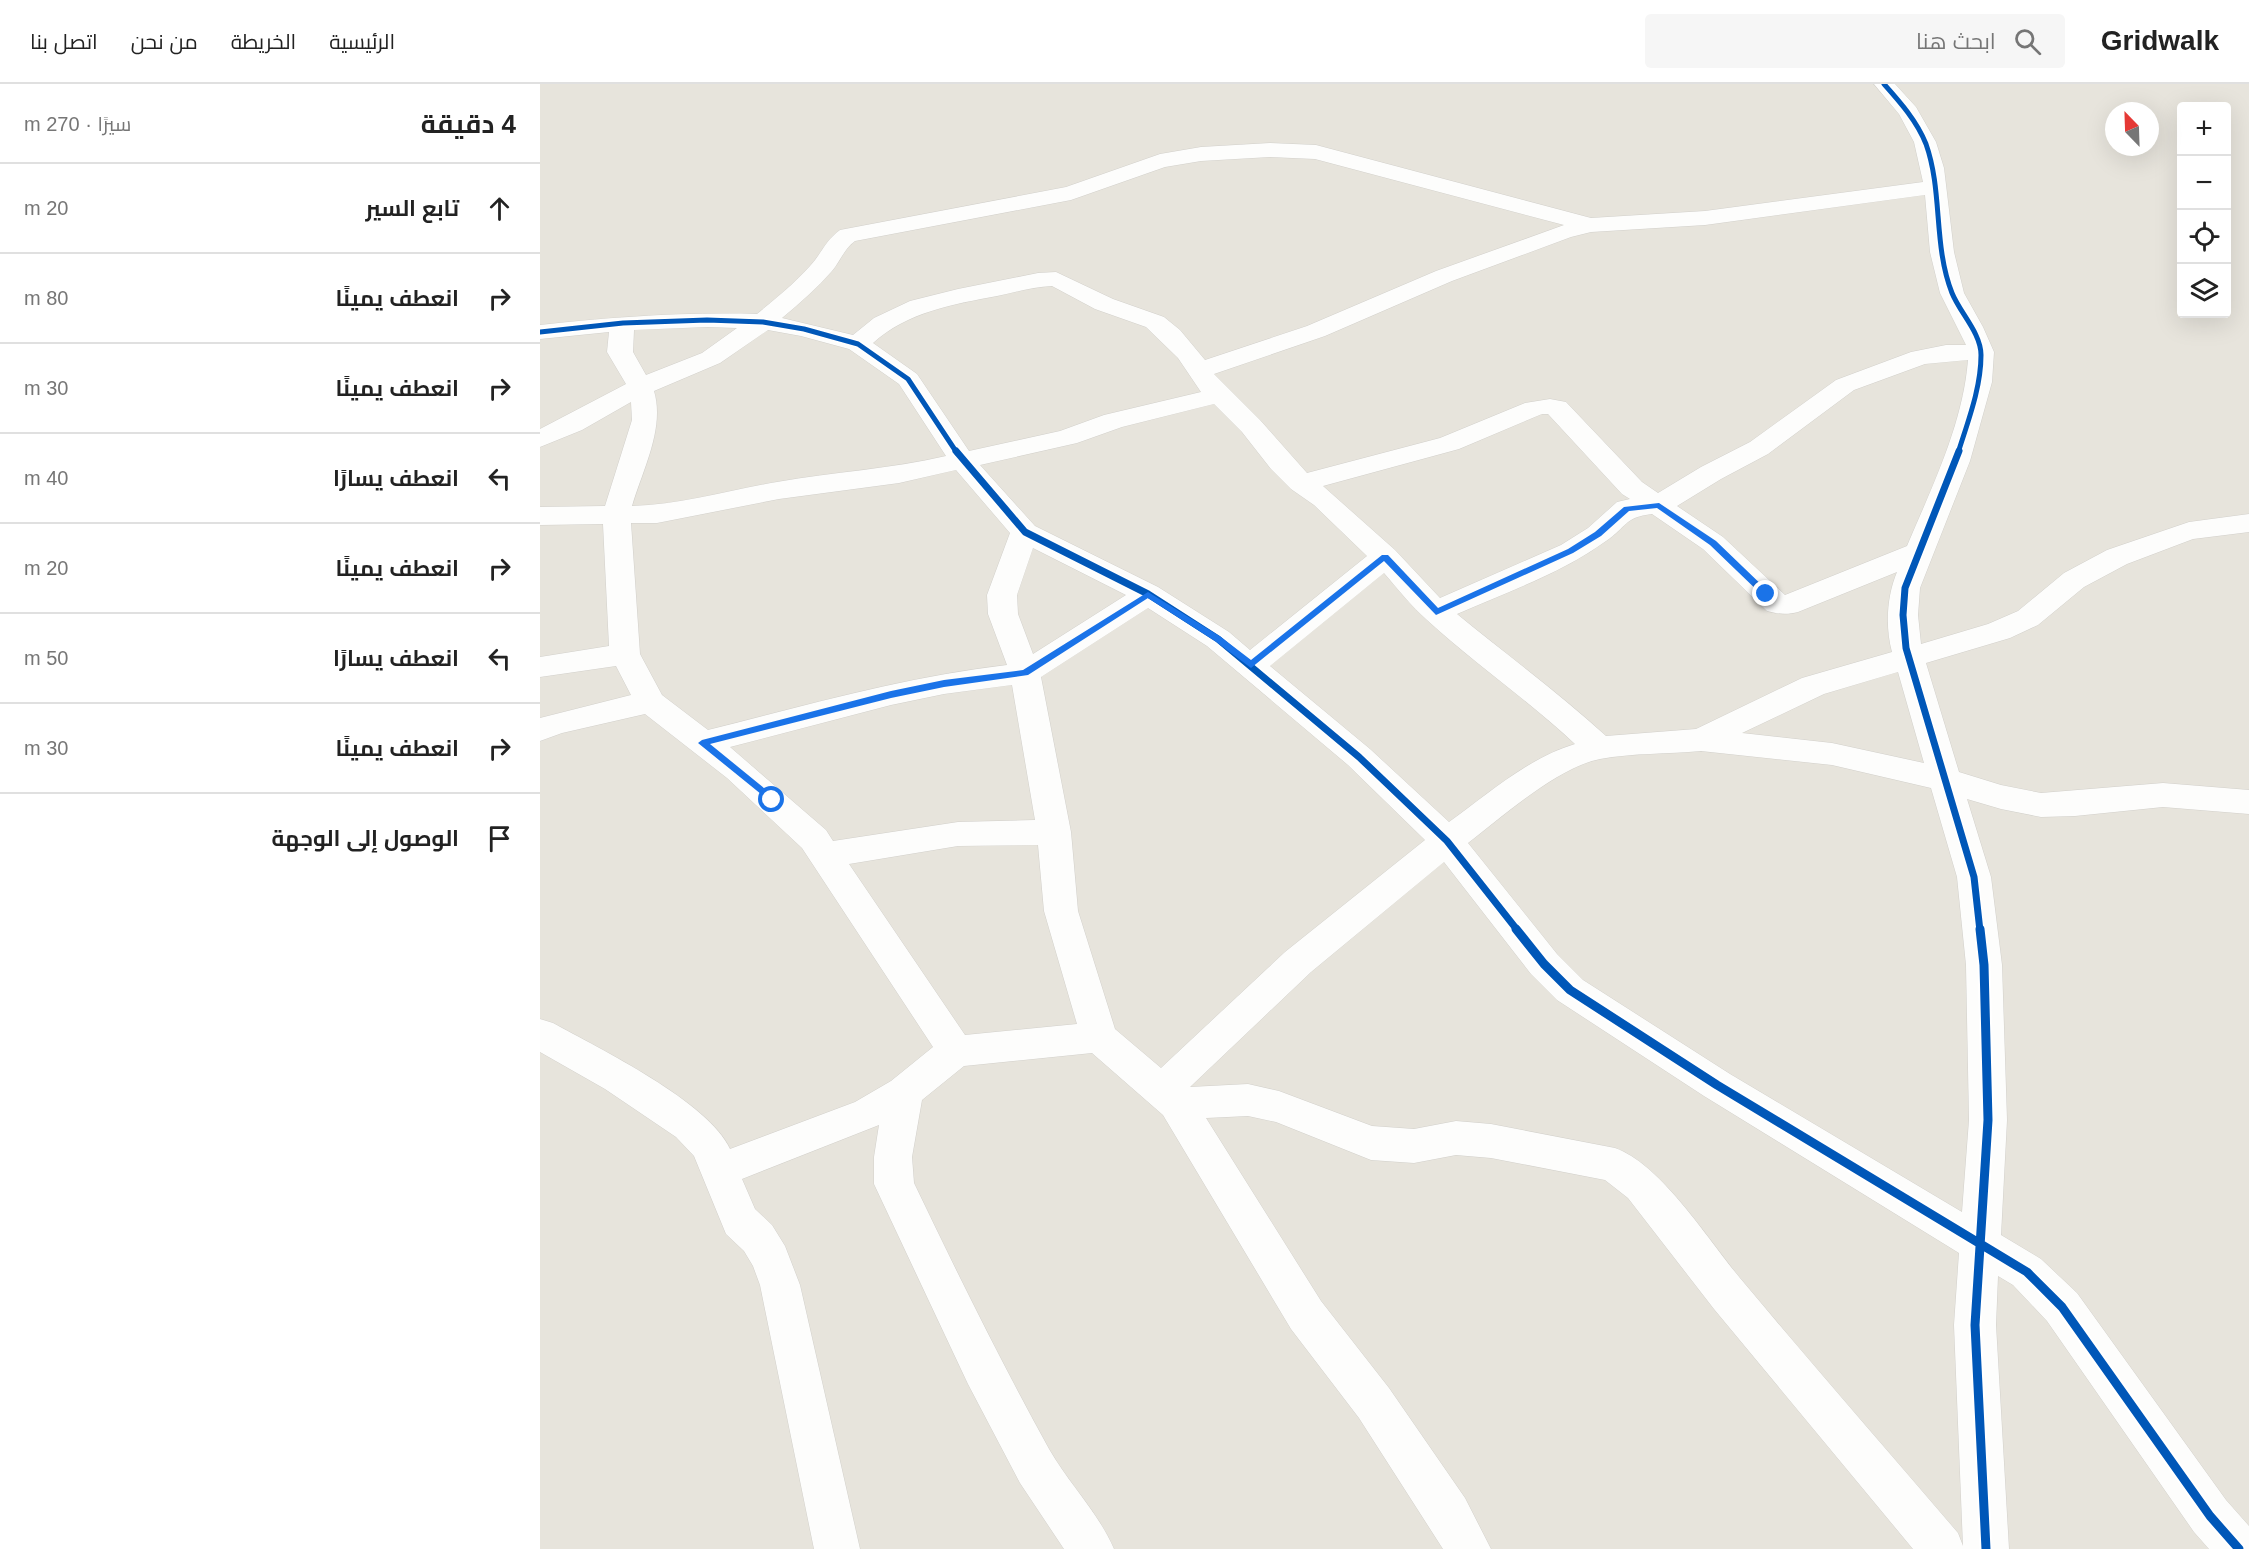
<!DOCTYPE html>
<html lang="ar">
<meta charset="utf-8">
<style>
:root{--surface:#fff;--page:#f6f6f6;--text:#222;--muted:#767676;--line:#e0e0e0}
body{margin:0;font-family:Helvetica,Cairo,sans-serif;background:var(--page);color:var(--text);direction:rtl}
.controls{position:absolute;right:18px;top:18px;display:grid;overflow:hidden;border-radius:6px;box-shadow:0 6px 24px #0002}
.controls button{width:54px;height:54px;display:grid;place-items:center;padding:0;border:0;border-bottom:2px solid var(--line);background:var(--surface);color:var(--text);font:30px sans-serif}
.compass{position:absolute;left:1565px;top:18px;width:54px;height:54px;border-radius:50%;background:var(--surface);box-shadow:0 6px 24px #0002;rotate:337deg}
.stop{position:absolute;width:18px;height:18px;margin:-14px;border:4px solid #1a73e8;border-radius:50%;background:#fff}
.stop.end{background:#1a73e8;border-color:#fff;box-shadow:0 2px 6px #0008}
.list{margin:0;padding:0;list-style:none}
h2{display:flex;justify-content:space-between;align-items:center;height:78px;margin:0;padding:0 24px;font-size:26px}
h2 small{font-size:20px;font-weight:400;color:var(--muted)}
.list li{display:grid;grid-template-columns:39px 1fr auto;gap:18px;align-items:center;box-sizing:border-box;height:90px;padding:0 24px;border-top:2px solid var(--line)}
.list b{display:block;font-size:22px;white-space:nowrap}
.list em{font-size:20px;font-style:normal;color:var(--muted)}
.icon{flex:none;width:33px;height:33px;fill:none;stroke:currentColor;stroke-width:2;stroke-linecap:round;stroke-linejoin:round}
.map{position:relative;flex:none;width:1709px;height:1465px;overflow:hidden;direction:ltr}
header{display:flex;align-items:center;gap:36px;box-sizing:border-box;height:84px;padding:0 30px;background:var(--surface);border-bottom:2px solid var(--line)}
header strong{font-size:28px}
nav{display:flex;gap:33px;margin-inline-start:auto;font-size:21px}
.search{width:420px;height:54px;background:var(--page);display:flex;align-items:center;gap:15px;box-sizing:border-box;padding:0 21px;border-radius:6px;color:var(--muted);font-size:22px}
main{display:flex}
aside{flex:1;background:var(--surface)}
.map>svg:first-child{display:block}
.residential{fill:#e7e4dc;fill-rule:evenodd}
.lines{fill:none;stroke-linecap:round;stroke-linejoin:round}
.minor-casing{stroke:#d2d0cb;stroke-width:1}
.minor{fill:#fdfdfc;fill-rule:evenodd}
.cycleway-far2-casing{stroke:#fff;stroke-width:8}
.cycleway-far1-casing{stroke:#fff;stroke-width:10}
.cycleway-casing{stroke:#fff;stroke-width:13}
.cycleway-far2{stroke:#0057b8;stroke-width:5}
.cycleway-far1{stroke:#0057b8;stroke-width:7}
.cycleway{stroke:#0057b8;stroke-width:9}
.route{fill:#1a73e8}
</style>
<header>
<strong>Gridwalk</strong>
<div class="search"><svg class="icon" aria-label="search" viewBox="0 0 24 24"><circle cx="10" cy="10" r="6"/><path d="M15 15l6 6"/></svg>ابحث هنا</div>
<nav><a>الرئيسية</a><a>الخريطة</a><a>من نحن</a><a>اتصل بنا</a></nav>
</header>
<main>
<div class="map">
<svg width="1709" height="1465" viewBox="0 0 1709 1465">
<rect width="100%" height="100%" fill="#f4f2ee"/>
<!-- residential -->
<path class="residential" d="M0 0H1709V1465H0ZM1642 22H1686V230H1642ZM1574 27H1610V63H1574Z"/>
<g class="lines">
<defs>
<path id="minor" d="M1334 0H1355L1376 23 1396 58 1404 84 1414 168 1424 209 1443 243 1454 268 1452 298 1430 377 1380 504 1378 531 1381 560 1448 540 1478 527 1524 489 1567 466 1649 438 1709 430V448L1653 455 1587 480 1544 503 1498 541 1470 554 1386 579 1419 688 1461 701 1501 709 1623 699 1709 706V730L1623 723 1535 732 1501 733 1461 725 1427 715 1451 793 1462 881 1467 1036 1461 1151 1501 1175 1537 1209 1686 1416 1709 1442V1465H1669L1654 1448 1507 1237 1473 1201 1458 1192 1456 1241 1469 1465H1373L1174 1225 1088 1114 1065 1096 951 1074 916 1071 874 1079 831 1076 736 1038 708 1032 666 1034 781 1217 849 1304 925 1414 951 1465H903L819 1334 751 1245 623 1031 552 969 424 982 382 1016 372 1073 374 1099C417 1189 461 1278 509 1365 529 1400 558 1428 574 1465H524L480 1399 428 1300 334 1100V1073L339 1041 202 1095 215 1125 232 1141 245 1162 260 1201 320 1465H274L220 1201 213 1182 204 1167 186 1150 154 1072 136 1053 65 1005 0 968V935L13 939C60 965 169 1018 190 1065L315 1018 351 997 393 963 262 764 187 694 105 630 22 649 0 657V634L91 611 76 582 0 593V573L69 562 63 440 0 441V423L65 422 92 336 91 318 42 346 0 363V345L86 300 67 268 69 248 0 255V241C73 233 144 228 217 230 235 215 254 200 270 182 282 169 285 157 300 146L526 103 620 70 661 63 730 59 776 61 1051 134 1165 127 1383 98 1374 58 1359 30ZM730 73 775 75 1024 141 896 187 767 242 665 276 640 246 624 233 573 215 516 188 498 189 418 205 370 217 334 234 313 251 242 234C260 219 277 204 292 187 301 176 304 165 315 157L531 116 625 83 661 77ZM1385 111 1390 168 1400 209 1426 261H1406L1371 268 1296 296 1210 358 1161 383 1118 409 1102 398 1026 318 1010 315 985 319 900 354 767 389 720 336 674 290 785 252 912 197 1031 153 1051 148 1165 141ZM512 202 555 225 606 243 638 274 661 308 564 331 520 347 429 367 377 290 333 259C367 228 414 220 457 212 475 208 493 203 512 202ZM167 243 197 244 162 269 106 291 93 268 94 246ZM228 246 261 252 309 265 359 300 406 372C350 385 294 388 237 398 189 406 141 421 92 422 103 385 125 344 114 307L180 279ZM1428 276C1423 340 1392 403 1367 462L1245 511 1183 453 1137 422 1181 395 1228 370 1314 306 1385 280ZM674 320 702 348 731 385 751 405 774 421 827 472 710 566 689 548 618 503 495 442 440 381 537 359 582 343ZM1002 330H1008L1082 410 1090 415 1077 418 1048 444 1021 461 900 514 855 466 783 402 919 365ZM416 386 470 449 447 511 448 530 467 581C364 593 268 621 168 646L122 611 100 570 91 439H117L239 415 359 399ZM1112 430 1163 465 1227 527C1238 530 1247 531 1258 528L1357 488C1347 512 1345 542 1352 568L1262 594 1156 645 1066 652C1019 609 967 571 917 530 967 508 1022 489 1066 457 1087 443 1084 433 1112 430ZM493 464 586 511 493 570 478 530 477 511ZM844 489C858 505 871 522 887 536 935 580 988 616 1035 660 988 674 948 710 909 738L830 665 730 582ZM608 524 667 562 808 681 885 756 745 868 621 984 575 945 538 827 531 748 501 593ZM1358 588 1384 679 1292 659 1202 649 1284 610ZM472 601 495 736 418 738 293 757 286 746 190 663 351 621 404 610ZM1161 667 1292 681 1391 704 1417 793 1426 881 1429 1036 1422 1128 1190 990 1043 896 1017 870 928 759C962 733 1018 683 1060 675 1092 669 1128 670 1161 667ZM498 761 504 827 537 940 425 951 309 780 418 762ZM904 778 991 890 1017 916 1164 1012 1419 1169 1414 1241 1423 1462 1418 1449C1347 1366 1275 1284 1205 1200 1171 1161 1123 1081 1075 1064L951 1040 916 1037 874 1045 832 1042 739 1007 708 1000 650 1003 771 888Z"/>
</defs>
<!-- minor casing -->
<use href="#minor" class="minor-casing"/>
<!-- minor -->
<use href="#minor" class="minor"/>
<defs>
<path id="cycleway-far2" d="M1344 0C1360 18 1377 37 1386 60 1403 108 1393 161 1412 209 1420 229 1441 249 1441 271 1441 304 1428 337 1418 369
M0 248 83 239 167 236 223 238 264 245 318 260 368 295 417 369"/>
<path id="cycleway-far1" d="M416 367 485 448 608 510 678 555 819 673 907 757 978 847
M1419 367 1365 504 1363 531 1366 564 1434 793 1440 847"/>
<path id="cycleway" d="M976 845 1004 880 1030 906 1177 1001 1487 1188 1522 1223 1670 1432 1699 1465
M1440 845 1444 881 1448 1036 1435 1241 1446 1465"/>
</defs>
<!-- cycleway-far2 casing -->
<use href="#cycleway-far2" class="cycleway-far2-casing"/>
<!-- cycleway-far1 casing -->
<use href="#cycleway-far1" class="cycleway-far1-casing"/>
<!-- cycleway casing -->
<use href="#cycleway" class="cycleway-casing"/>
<!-- cycleway-far2 -->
<use href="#cycleway-far2" class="cycleway-far2"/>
<!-- cycleway-far1 -->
<use href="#cycleway-far1" class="cycleway-far1"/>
<!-- cycleway -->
<use href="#cycleway" class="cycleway"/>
</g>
<!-- route -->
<path class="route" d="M1119 419 1176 457 1229 508V512H1223L1170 461 1117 424 1089 427 1061 452 1033 469 896 531 844 477 711 584 675 557 608 514 488 591 404 603 351 614 170 660 235 713V718L232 719 158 659 162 656 351 607 404 596 483 586 608 508 681 553 711 576 842 471H848L898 524 1028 465 1055 448 1084 423Z"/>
</svg>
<div class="controls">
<button>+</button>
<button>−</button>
<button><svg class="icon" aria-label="locate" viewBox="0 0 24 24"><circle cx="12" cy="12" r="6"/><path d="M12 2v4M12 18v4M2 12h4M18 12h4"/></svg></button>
<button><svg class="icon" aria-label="layers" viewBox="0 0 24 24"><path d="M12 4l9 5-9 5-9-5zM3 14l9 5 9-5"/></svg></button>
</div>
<svg class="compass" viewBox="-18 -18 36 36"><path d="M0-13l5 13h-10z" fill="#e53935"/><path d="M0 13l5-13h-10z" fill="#767676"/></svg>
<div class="stop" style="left:232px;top:716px"></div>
<div class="stop end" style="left:1226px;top:510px"></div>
</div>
<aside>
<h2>4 دقيقة<small>سيرًا · 270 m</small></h2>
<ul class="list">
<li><svg class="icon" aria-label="ahead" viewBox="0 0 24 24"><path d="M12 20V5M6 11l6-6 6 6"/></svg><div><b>تابع السير</b></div><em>20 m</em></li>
<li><svg class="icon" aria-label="right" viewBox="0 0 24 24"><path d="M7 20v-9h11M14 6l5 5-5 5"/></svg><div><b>انعطف يمينًا</b></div><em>80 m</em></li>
<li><svg class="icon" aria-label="right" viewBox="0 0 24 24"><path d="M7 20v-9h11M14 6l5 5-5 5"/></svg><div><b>انعطف يمينًا</b></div><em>30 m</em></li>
<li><svg class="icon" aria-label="left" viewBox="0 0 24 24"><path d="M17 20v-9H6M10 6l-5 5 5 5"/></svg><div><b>انعطف يسارًا</b></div><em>40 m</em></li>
<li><svg class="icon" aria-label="right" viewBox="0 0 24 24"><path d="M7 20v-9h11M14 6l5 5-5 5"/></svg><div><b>انعطف يمينًا</b></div><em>20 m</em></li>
<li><svg class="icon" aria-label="left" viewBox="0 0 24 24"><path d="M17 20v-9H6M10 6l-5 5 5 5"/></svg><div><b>انعطف يسارًا</b></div><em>50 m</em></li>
<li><svg class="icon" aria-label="right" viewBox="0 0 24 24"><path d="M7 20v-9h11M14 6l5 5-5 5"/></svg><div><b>انعطف يمينًا</b></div><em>30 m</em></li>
<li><svg class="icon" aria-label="arrive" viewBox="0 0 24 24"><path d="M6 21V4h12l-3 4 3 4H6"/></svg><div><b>الوصول إلى الوجهة</b></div></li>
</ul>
</aside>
</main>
